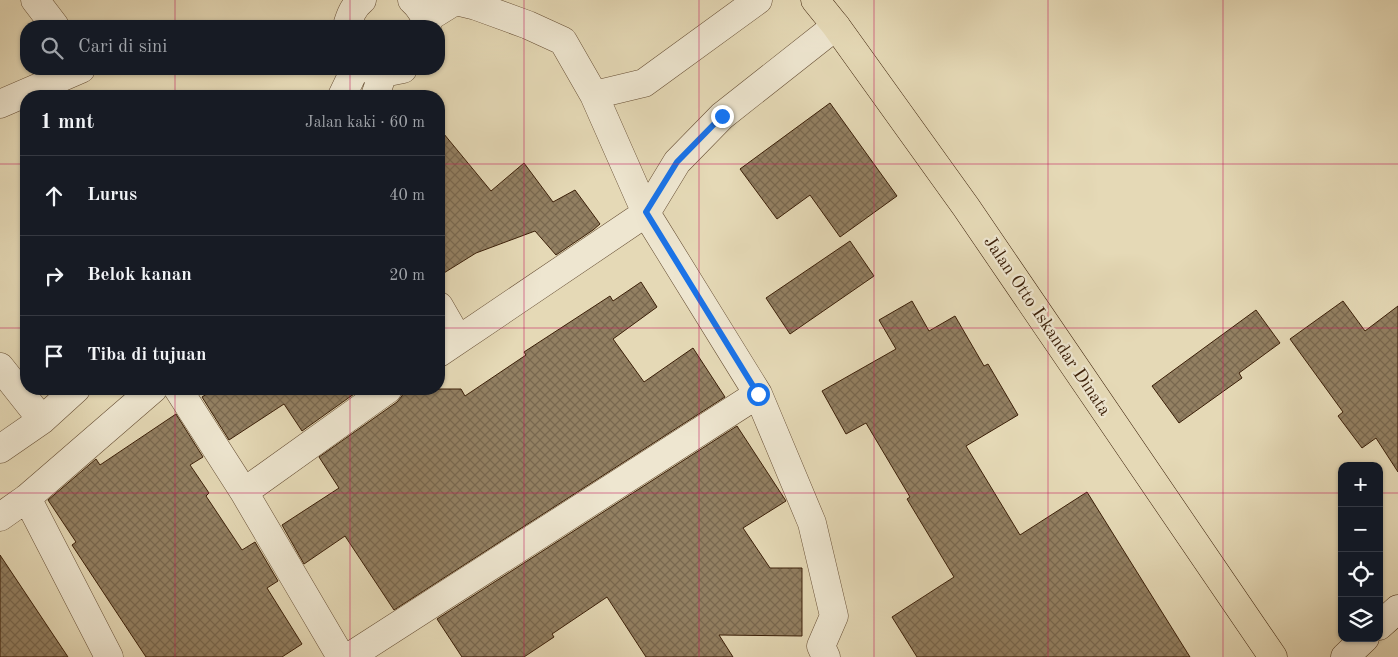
<!DOCTYPE html>
<html lang="id">
<meta charset="utf-8">
<style>
:root{--surface:#171b24;--page:#242831;--text:#f1f3f6;--muted:#9ea1a6;--line:#363941}
body{margin:0;font-family:"Old Standard TT",serif;background:var(--page);color:var(--text)}
.controls{position:absolute;right:15px;bottom:15px;display:grid;overflow:hidden;border-radius:10px;box-shadow:0 1px 4px #0004}
.controls button{width:45px;height:45px;display:grid;place-items:center;padding:0;border:0;border-bottom:1px solid var(--line);background:var(--surface);color:var(--text);font:25px sans-serif}
.stop{position:absolute;width:15px;height:15px;margin:-11px;border:4px solid #1a73e8;border-radius:50%;background:#fff}
.stop.end{background:#1a73e8;border-color:#fff;box-shadow:0 1px 5px #0008}
.list{margin:0;padding:0;list-style:none}
h2{display:flex;justify-content:space-between;align-items:center;height:65px;margin:0;padding:0 20px;font-size:21px}
h2 small{font-size:16px;font-weight:400;color:var(--muted)}
.list li{display:grid;grid-template-columns:32px 1fr auto;gap:15px;align-items:center;box-sizing:border-box;height:80px;padding:0 20px;border-top:1px solid var(--line)}
.list b{display:block;font-size:19px;white-space:nowrap}
.list em{font-size:16px;font-style:normal;color:var(--muted)}
.icon{flex:none;width:28px;height:28px;fill:none;stroke:currentColor;stroke-width:2;stroke-linecap:round;stroke-linejoin:round}
.map{position:relative;flex:none;width:1398px;height:657px;overflow:hidden}
.search{position:absolute;background:var(--surface);box-shadow:0 1px 4px #0004;left:20px;top:20px;width:425px;height:55px;display:flex;align-items:center;gap:12px;box-sizing:border-box;padding:0 18px;border-radius:20px;color:var(--muted);font-size:19px}
.panel{position:absolute;background:var(--surface);box-shadow:0 1px 4px #0004;left:20px;top:90px;width:425px;height:305px;border-radius:20px}
.map>svg:first-child{display:block}
.building{fill:url(#building-cross-hatch);stroke:#3b1f08}
.lines{fill:none;stroke-linecap:round;stroke-linejoin:round}
.street-casing{stroke:#664e34;stroke-width:29}
.secondary-casing{stroke:#3b1f08;stroke-width:29}
.primary-casing{stroke:#3b1f08;stroke-width:29}
.street{stroke:#eee6d0;stroke-width:28}
.secondary{stroke:#eee6d0;stroke-width:28}
.primary{stroke:#e5d9b6;stroke-width:28}
.route{stroke:#1a73e8;stroke-width:6}
.grid{fill:none;stroke:#c2185b;stroke-width:1;stroke-opacity:0.55}
.labels{text-anchor:middle;dominant-baseline:central;stroke-width:4.5;stroke-linejoin:round;paint-order:stroke}
.street-label{font-size:18px;fill:#3b1f08;stroke:#eee6d0}
</style>
<div class="map">
<svg width="1398" height="657" viewBox="0 0 1398 657">
<defs>
<pattern id="building-cross-hatch" width="8" height="8" patternUnits="userSpaceOnUse" patternTransform="scale(1.25)"><rect width="8" height="8" fill="#938062"/><path d="M0 0l8 8M0 8l8-8" fill="none" stroke="#79684f"/></pattern>
</defs>
<rect width="100%" height="100%" fill="#e5d9b6"/>
<filter id="stains"><feTurbulence type="fractalNoise" baseFrequency=".004" numOctaves="4"/><feColorMatrix values="0 0 0 0 .2 0 0 0 0 .09 0 0 0 0 .02 0 0 0 .5 -.17"/></filter>
<radialGradient id="worn" r=".72"><stop offset=".6" stop-color="#630" stop-opacity="0"/><stop offset="1" stop-color="#630" stop-opacity=".3"/></radialGradient>
<!-- building -->
<path class="building" d="M830 103 897 196 840 237 810 195 777 219 740 169Z
M439 128 491 191 524 163 553 202 575 190 600 224 593 230 556 255 535 231 476 253 439 276Z
M850 241 874 276 790 334 766 298Z
M641 282 657 307 613 339 644 382 693 348 725 397 394 610 345 536 304 564 282 525 339 488 319 457 397 402 402 396 403 389H461L465 396 526 355 524 352 610 296 613 301Z
M912 301 929 331 955 316 984 366 988 364 1018 415 966 446 1020 535 1087 492 1190 657H917L892 617 954 577 907 499 910 497 866 423 846 434 822 391 896 349 879 320Z
M1343 301 1365 331 1398 306V472L1376 438 1362 448 1338 416 1343 412 1290 339Z
M1256 310 1280 343 1239 373 1242 378 1179 423 1152 386Z
M214 389H361L302 431 284 404 229 440 202 397Z
M176 414 203 457 190 465 209 493 206 496 242 550 255 542 278 581 267 588 302 644 282 657H146L72 545 76 542 48 500 96 459 100 465Z
M737 426 786 501 743 528 770 568H802V636L719 635 733 657H646L607 597 552 634 554 637 524 657H462L437 619Z
M0 555 68 657H0Z"/>
<g class="lines">
<defs>
<path id="street" d="M35 0 55 26
M412 0C420 7 425 15 427 26
M426 19 455 1 476 6 528 25 563 41 594 95 646 213 758 394 812 523 834 616 821 646 826 657
M347 26C350 16 353 7 362 0
M369 69 383 73 403 69
M594 95 644 83 758 0
M342 96 355 69
M375 96 383 73
M0 104 81 69
M439 306 458 339
M439 353 646 213 677 162 722 116 836 26
M0 367 42 420
M178 389 244 492 341 657
M0 449 42 420 76 389
M244 492 388 389
M27 498 109 657
M0 517 27 498 153 389
M349 657 758 394"/>
<path id="secondary" d="M1379 626 1398 609
M1345 657 1365 638"/>
<path id="primary" d="M815 0 836 26 966 207 1273 657"/>
</defs>
<!-- street casing -->
<use href="#street" class="street-casing"/>
<!-- secondary casing -->
<use href="#secondary" class="secondary-casing"/>
<!-- primary casing -->
<use href="#primary" class="primary-casing"/>
<!-- street -->
<use href="#street" class="street"/>
<!-- secondary -->
<use href="#secondary" class="secondary"/>
<!-- primary -->
<use href="#primary" class="primary"/>
</g>
<g class="lines">
<!-- route -->
<path class="route" d="M722 116 677 162 646 212 758 394"/>
</g>
<!-- grid -->
<path class="grid" d="M175 0V26M350 0V26M524 0V657M699 0V657M874 0V657M1048 0V657M1223 0V657M175 69V96M350 69V96M0 164H26M439 164H1398M0 328H26M439 328H1398M175 389V657M350 389V657M0 493H1342M1379 493H1398"/>
<g class="labels">
<!-- street labels -->
<g class="street-label">
<text transform="translate(1047 326) rotate(56)">Jalan Otto Iskandar Dinata</text>
</g>
</g>
<rect width="100%" height="100%" filter="url(#stains)"/>
<rect width="100%" height="100%" fill="url(#worn)"/>
</svg>
<div class="controls">
<button>+</button>
<button>−</button>
<button><svg class="icon" aria-label="locate" viewBox="0 0 24 24"><circle cx="12" cy="12" r="6"/><path d="M12 2v4M12 18v4M2 12h4M18 12h4"/></svg></button>
<button><svg class="icon" aria-label="layers" viewBox="0 0 24 24"><path d="M12 4l9 5-9 5-9-5zM3 14l9 5 9-5"/></svg></button>
</div>
<div class="stop" style="left:758px;top:394px"></div>
<div class="stop end" style="left:722px;top:116px"></div>
<div class="search"><svg class="icon" aria-label="search" viewBox="0 0 24 24"><circle cx="10" cy="10" r="6"/><path d="M15 15l6 6"/></svg>Cari di sini</div>
<section class="panel">
<h2>1 mnt<small>Jalan kaki · 60 m</small></h2>
<ul class="list">
<li><svg class="icon" aria-label="ahead" viewBox="0 0 24 24"><path d="M12 20V5M6 11l6-6 6 6"/></svg><div><b>Lurus</b></div><em>40 m</em></li>
<li><svg class="icon" aria-label="right" viewBox="0 0 24 24"><path d="M7 20v-9h11M14 6l5 5-5 5"/></svg><div><b>Belok kanan</b></div><em>20 m</em></li>
<li><svg class="icon" aria-label="arrive" viewBox="0 0 24 24"><path d="M6 21V4h12l-3 4 3 4H6"/></svg><div><b>Tiba di tujuan</b></div></li>
</ul>
</section>
</div>
